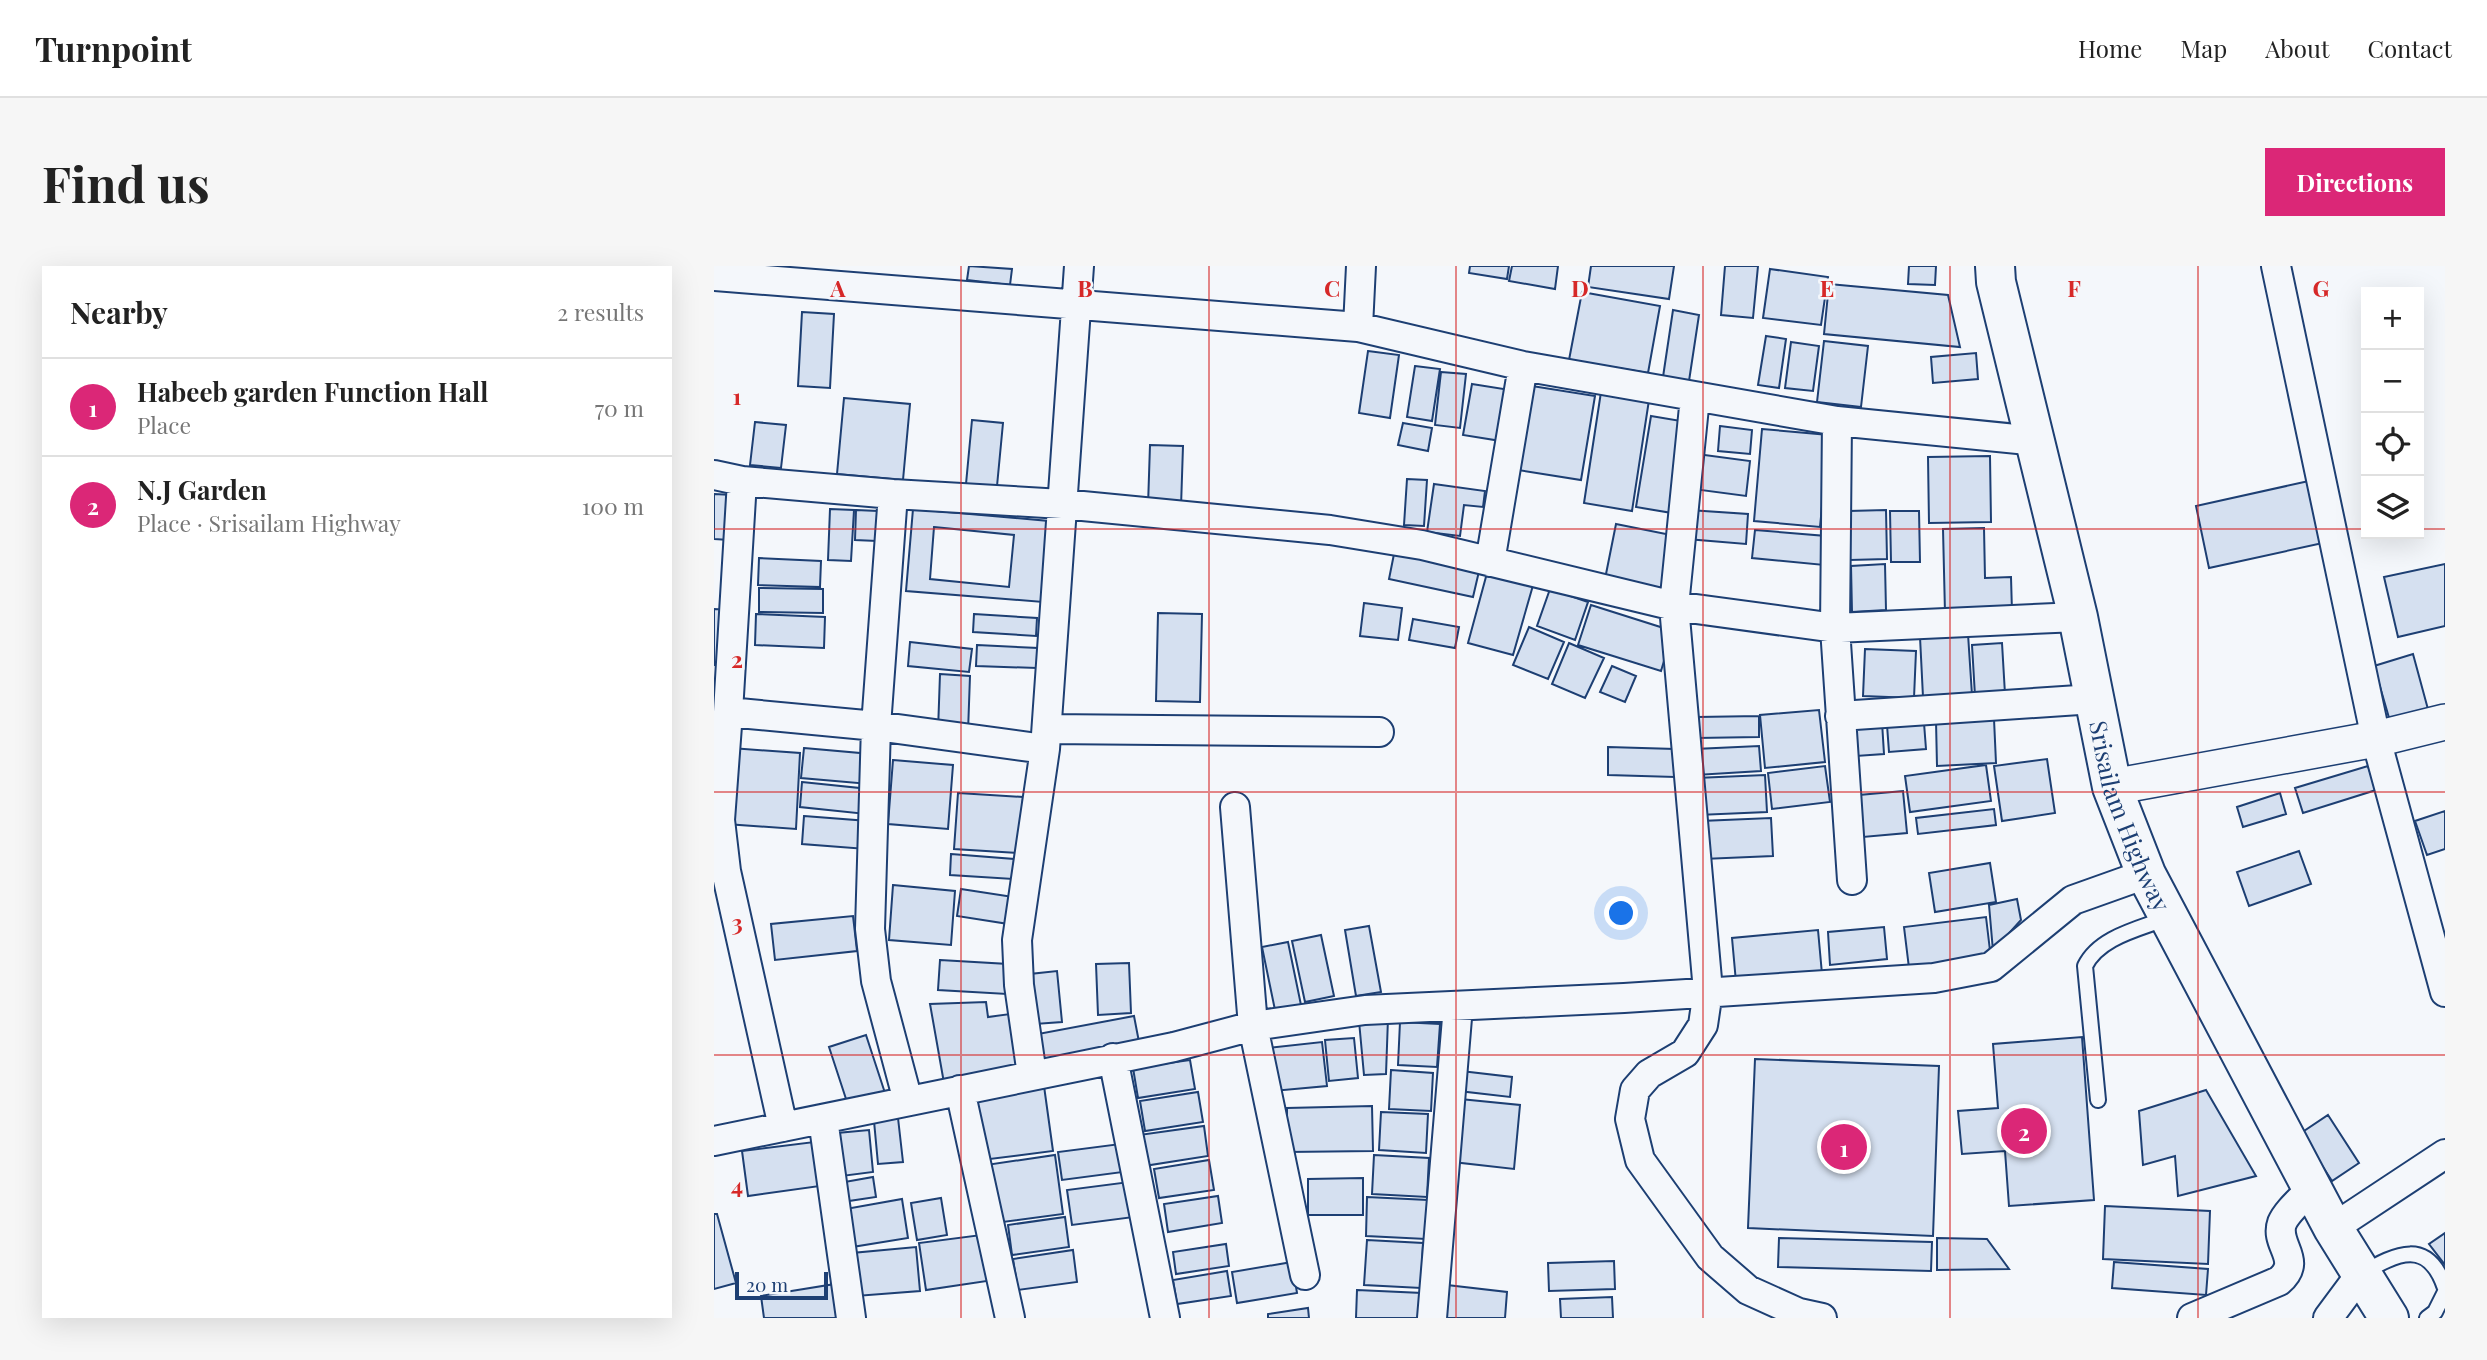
<!DOCTYPE html>
<meta charset="utf-8">
<style>
:root{--surface:#fff;--page:#f6f6f6;--text:#222;--muted:#767676;--line:#e0e0e0;--accent:#db2777}
body{margin:0;font-family:"Playfair Display",serif;background:var(--page);color:var(--text)}
.controls{position:absolute;right:21px;top:21px;display:grid;overflow:hidden;border-radius:0px;box-shadow:0 7px 28px #0002}
.controls button{width:63px;height:63px;display:grid;place-items:center;padding:0;border:0;border-bottom:2px solid var(--line);background:var(--surface);color:var(--text);font:35px sans-serif}
.scale{position:absolute;left:21px;bottom:18px;width:93px;box-sizing:border-box;padding-left:7px;border:4px solid #1d3f73;border-top:0;font-size:19px;line-height:24px;white-space:nowrap;color:#1d3f73;-webkit-text-stroke:5px #f4f7fb;paint-order:stroke}
.you{position:absolute;left:908px;top:648px;width:24px;height:24px;margin:-18px;border:5px solid #fff;border-radius:50%;background:#1a73e8;box-shadow:0 0 0 10px #1a73e833}
.badge{display:grid;place-items:center;width:46px;height:46px;border-radius:50%;background:var(--accent);color:#fff;font-size:23px;font-weight:700}
.pin{position:absolute;translate:-50% -50%;border:4px solid #fff;box-shadow:0 2px 7px #0006}
.list{margin:0;padding:0;list-style:none}
h2{display:flex;justify-content:space-between;align-items:center;height:91px;margin:0;padding:0 28px;font-size:30px}
h2 small{font-size:23px;font-weight:400;color:var(--muted)}
.list li{display:grid;grid-template-columns:46px 1fr auto;gap:21px;align-items:center;box-sizing:border-box;height:98px;padding:0 28px;border-top:2px solid var(--line)}
.list b{display:block;font-size:26px;white-space:nowrap}
.list p{margin:0;font-size:23px;white-space:nowrap;color:var(--muted)}
.list em{font-size:23px;font-style:normal;color:var(--muted)}
.icon{flex:none;width:38px;height:38px;fill:none;stroke:currentColor;stroke-width:2;stroke-linecap:round;stroke-linejoin:round}
.map{position:relative;flex:none;width:1731px;height:1052px;overflow:hidden;border-radius:0px}
header{display:flex;align-items:center;gap:42px;box-sizing:border-box;height:98px;padding:0 35px;background:var(--surface);border-bottom:2px solid var(--line)}
header strong{font-size:33px}
nav{display:flex;gap:38px;margin-inline-start:auto;font-size:24px}
.intro{display:flex;align-items:center;justify-content:space-between;box-sizing:border-box;height:168px;padding:0 42px}
h1{margin:0;font-size:49px}
.button{padding:18px 32px;border-radius:0px;background:var(--accent);color:#fff;font-size:24px;font-weight:700}
main{display:flex;gap:42px;padding:0 42px}
aside{flex:1;background:var(--surface);border-radius:0px;box-shadow:0 7px 28px #0002}
.map>svg:first-child{display:block}
.building{fill:#d5e0f0;stroke:#1d3f73;stroke-width:2;fill-rule:evenodd}
.lines{fill:none;stroke-linecap:round;stroke-linejoin:round}
.service-casing{stroke:#1d3f73;stroke-width:18}
.minor-casing{stroke:#1d3f73;stroke-width:32}
.tertiary-casing{stroke:#1d3f73;stroke-width:38}
.trunk-casing{stroke:#1d3f73;stroke-width:42}
.service{stroke:#f4f7fb;stroke-width:14}
.minor{stroke:#f4f7fb;stroke-width:28}
.tertiary{stroke:#f4f7fb;stroke-width:35}
.trunk{stroke:#f4f7fb;stroke-width:38}
.grid{fill:none;stroke:#d62828;stroke-width:2;stroke-opacity:0.55}
.labels{text-anchor:middle;dominant-baseline:central;stroke-width:5;stroke-linejoin:round;paint-order:stroke}
.street-label{font-size:24px;fill:#1d3f73;stroke:#f4f7fb}
.grid-label{font-size:23px;text-anchor:middle;font-weight:bold;fill:#d62828;stroke:#f4f7fb;stroke-width:5;stroke-linejoin:round;paint-order:stroke}
</style>
<header>
<strong>Turnpoint</strong>
<nav><a>Home</a><a>Map</a><a>About</a><a>Contact</a></nav>
</header>
<div class="intro"><h1>Find us</h1><a class="button">Directions</a></div>
<main>
<aside>
<h2>Nearby<small>2 results</small></h2>
<ul class="list">
<li><span class="badge">1</span><div><b>Habeeb garden Function Hall</b><p>Place</p></div><em>70 m</em></li>
<li><span class="badge">2</span><div><b>N.J Garden</b><p>Place · Srisailam Highway</p></div><em>100 m</em></li>
</ul>
</aside>
<div class="map">
<svg width="1731" height="1052" viewBox="0 0 1731 1052">
<rect width="100%" height="100%" fill="#f4f7fb"/>
<!-- building -->
<path class="building" d="M255 0 298 3 296 19 253 14Z
M756 0H795L793 13 755 7Z
M798 0H844L841 23 795 15Z
M877 0H960L955 33 874 21Z
M1011 0H1044L1039 52 1007 49Z
M1195 0H1222L1221 19 1194 18Z
M1056 3 1114 11 1107 59 1049 52Z
M1115 18 1234 29 1246 81 1110 68Z
M868 26 946 40 934 107 855 94Z
M959 44 985 49 975 115 949 111Z
M88 46 120 48 116 122 84 120Z
M1052 70 1072 73 1065 122 1044 119Z
M1110 75 1154 80 1147 141 1103 136Z
M1077 76 1105 80 1099 125 1071 122Z
M654 85 685 89 676 152 645 147Z
M1262 87 1264 113 1219 117 1217 91Z
M701 100 726 103 718 155 693 151Z
M727 106 752 108 746 162 721 159Z
M758 118 796 124 787 175 749 169Z
M818 120 881 130 867 214 804 204Z
M887 126 935 134 918 245 870 237Z
M130 132 196 138 189 214 123 208Z
M937 150 973 156 958 247 922 241Z
M258 154 289 157 283 220 252 218Z
M41 156 72 159 67 202 36 199Z
M689 157 718 162 714 185 684 179Z
M1006 160 1038 164 1036 188 1004 185Z
M1048 163 1115 169 1106 261 1040 255Z
M436 179 469 180 467 241 434 240Z
M983 188 1036 195 1032 230 979 223Z
M1276 190 1277 256 1215 257 1214 191Z
M693 213 713 214 710 260 690 259Z
M1604 213 1618 275 1495 302 1482 240Z
M720 218 771 225 769 241 750 239 746 270 713 266Z
M0 228 19 229 15 274 0 273Z
M116 243 140 244 137 295 114 294Z
M199 243 335 255 329 336 192 325ZM220 261 300 269 295 321 216 313Z
M142 244 164 245 163 275 141 274Z
M975 244 1034 248 1032 278 973 273Z
M1172 244 1173 293 1136 294 1135 245Z
M1176 245H1205L1206 296H1177Z
M902 258 962 270 950 330 890 318Z
M1270 262 1271 312 1297 311 1298 346 1231 347 1229 263Z
M1041 264 1112 270 1110 299 1038 292Z
M681 283 766 301 759 331 675 313Z
M45 292 107 295 106 321 44 319Z
M776 296 822 309 799 389 754 377Z
M1171 298 1172 344 1138 346 1137 300Z
M1731 298V360L1684 371 1670 311Z
M45 322 109 323V347L45 346Z
M836 323 874 336 861 374 823 360Z
M650 337 688 342 684 374 646 370Z
M877 339 959 365 947 405 864 379Z
M0 343 15 344 10 400 0 399Z
M444 347 488 348 486 436 442 435Z
M42 348 111 351 110 382 41 379Z
M260 348 323 352 322 370 259 366Z
M699 353 745 361 741 382 695 374Z
M815 361 850 376 834 413 799 399Z
M1254 368 1258 429 1209 431 1206 371Z
M196 376 258 383 255 406 194 400Z
M855 377 890 392 871 432 838 418Z
M1288 377 1291 428 1261 430 1258 379Z
M263 379 324 382 323 402 262 400Z
M1151 383 1202 385 1200 432 1149 430Z
M1699 388 1718 458 1680 469 1660 400Z
M898 400 922 410 911 436 886 426Z
M226 408 256 410 254 466 224 465Z
M1105 444 1111 496 1051 502 1046 449Z
M1045 450V471L983 472V451Z
M1280 453 1282 497 1223 500 1222 455Z
M1168 456 1170 488 1142 490 1139 458Z
M1210 457 1212 483 1175 486 1173 459Z
M1045 480 1047 505 982 509 981 483Z
M894 481 961 483V511L894 509Z
M17 482 86 487 82 563 12 558Z
M90 482 157 488 155 518 87 512Z
M1333 493 1341 547 1288 555 1280 500Z
M179 494 239 499 234 563 174 558Z
M1272 499 1277 535 1196 546 1191 510Z
M1111 500 1116 536 1058 543 1054 507Z
M1654 500 1662 524 1589 547 1581 522Z
M1051 509 1053 546 984 549 982 512Z
M88 516 155 523 152 548 86 541Z
M1189 525 1193 567 1149 571 1145 529Z
M244 527 309 531 305 587 240 583Z
M1566 527 1572 548 1529 561 1523 541Z
M1280 543 1282 559 1204 568 1202 552Z
M1731 545V583L1713 589 1701 555Z
M90 550 154 555 152 583 88 578Z
M1057 552 1059 590 989 593 987 555Z
M1585 585 1597 618 1535 640 1523 606Z
M237 588 300 593 299 613 236 609Z
M1276 597 1282 636 1221 646 1215 607Z
M179 619 241 625 237 679 175 674Z
M247 623 305 632 301 659 243 650Z
M1303 633 1307 654 1279 685 1275 639Z
M139 650 143 685 61 694 57 658Z
M1272 651 1277 693 1195 702 1190 661Z
M655 660 667 726 642 730 631 664Z
M1170 661 1173 693 1116 699 1114 666Z
M1104 664 1108 708 1022 716 1018 672Z
M607 669 620 730 591 736 578 675Z
M574 676 587 739 561 744 548 681Z
M226 694 294 698 293 728 224 724Z
M415 697 417 747 384 749 382 698Z
M343 705 348 756 321 758 316 708Z
M272 736 274 751 296 748 305 804 230 817 216 738Z
M420 750 425 776 328 794 324 768Z
M674 752 672 808 650 809 645 755Z
M686 756 726 758 723 801 684 799Z
M152 769 171 827 134 839 115 781Z
M1368 771 1380 934 1295 940 1291 885 1248 888 1244 845 1284 842 1279 778Z
M640 772 644 812 615 815 611 774Z
M608 776 613 820 559 825 554 782Z
M1041 793 1225 800 1219 970 1034 962Z
M476 794 481 823 424 832 419 802Z
M677 804 719 807 717 845 675 843Z
M747 805 798 811 796 831 745 825Z
M330 820 339 885 268 894 259 830Z
M1492 824 1542 910 1464 930 1461 890 1429 899 1425 845Z
M484 826 489 856 431 865 426 835Z
M746 833 806 839 800 903 739 896Z
M658 840 659 885 573 886V842Z
M667 846 714 848 712 887 665 884Z
M1614 849 1645 897 1618 915 1587 867Z
M184 852 189 896 164 898 160 855Z
M490 860 494 890 430 900 425 869Z
M155 864 159 906 128 910 123 867Z
M100 876 106 920 34 930 28 885Z
M406 878 409 906 348 914 344 886Z
M341 889 349 948 281 957 272 899Z
M660 889 715 892 713 931 658 928Z
M495 894 500 924 445 932 440 903Z
M159 911 162 931 128 936 125 917Z
M649 912V949H594V913Z
M415 916 420 951 358 959 353 924Z
M504 930 508 957 454 966 450 938Z
M653 931 714 934 712 973 652 970Z
M227 932 233 969 203 974 197 937Z
M188 933 194 972 132 982 126 944Z
M1391 940 1496 945 1494 998 1389 993Z
M0 948H3L22 1017 0 1023Z
M351 951 355 981 298 989 294 959Z
M1731 967V999L1715 978Z
M267 969 273 1015 212 1024 205 977Z
M1065 972 1218 976 1217 1005 1064 1001Z
M1223 972 1273 973 1295 1003 1223 1004Z
M653 974 709 977 707 1022 650 1019Z
M512 978 515 1000 462 1008 459 986Z
M202 981 206 1025 142 1030 138 987Z
M359 984 363 1016 304 1024 299 993Z
M900 995 901 1023 835 1025 834 997Z
M578 996 583 1027 523 1037 518 1006Z
M1400 996 1494 1003 1492 1029 1398 1022Z
M513 1005 517 1030 463 1038 459 1014Z
M121 1018 127 1052H50L47 1030Z
M733 1019 793 1026 791 1052H729Z
M643 1024 708 1027 706 1052H642Z
M898 1031 899 1052H847L846 1033Z
M594 1042 595 1052H554V1048Z"/>
<g class="lines">
<defs>
<path id="service" d="M1384 834 1371 700C1385 671 1425 663 1453 652
M1647 1008C1683 987 1714 972 1731 1022
M1713 1052 1721 1046 1731 1026"/>
<path id="minor" d="M1562 0 1662 473 1731 726
M0 10 644 61 809 100 1123 155 1323 175
M644 61 647 0
M981 131 960 340 994 725 989 759 971 787 935 808 921 824 916 853 926 894 996 991 1034 1024 1085 1047 1108 1052
M1123 155 1121 362 1138 614
M0 209 28 215 179 228 348 238 616 264 708 279 960 340 1121 362 1364 351
M28 215 14 446 162 460 331 483
M179 228 162 460 156 663 162 715 194 835
M776 296 809 100
M14 446 6 554 12 605 69 861
M1126 450 1380 433
M333 463 665 466
M521 541 539 760 591 1009
M399 792 451 1052
M318 809 305 719 303 674 331 483 365 0
M246 824 296 1052
M109 853 137 1052
M0 875 460 781 539 760 651 744 910 732 1220 712 1277 701 1359 634 1432 608
M1619 962 1731 888
M718 1052 744 740
M1478 1052 1565 1015C1590 994 1560 979 1568 957 1573 945 1589 932 1598 922
M1614 1052 1646 1009"/>
<path id="tertiary" d="M1398 521 1662 473 1731 456"/>
<g id="trunk">
<path id="s1" d="M1281 0 1282 16 1364 351 1398 521 1432 608 1619 962 1675 1052"/>
</g>
</defs>
<!-- service casing -->
<use href="#service" class="service-casing"/>
<!-- minor casing -->
<use href="#minor" class="minor-casing"/>
<!-- tertiary casing -->
<use href="#tertiary" class="tertiary-casing"/>
<!-- trunk casing -->
<use href="#trunk" class="trunk-casing"/>
<!-- service -->
<use href="#service" class="service"/>
<!-- minor -->
<use href="#minor" class="minor"/>
<!-- tertiary -->
<use href="#tertiary" class="tertiary"/>
<!-- trunk -->
<use href="#trunk" class="trunk"/>
</g>
<!-- grid -->
<path class="grid" d="M247 0V1052M495 0V1052M742 0V1052M989 0V1052M1236 0V1052M1484 0V1052M0 263H1652M1705 263H1731M0 526H1731M0 789H1731"/>
<g class="labels">
<!-- street labels -->
<g class="street-label">
<text stroke="none"><textPath href="#s1" startOffset="567">Srisailam Highway</textPath></text>
</g>
</g>
<g class="grid-label">
<text x="124" y="31">A</text>
<text x="371" y="31">B</text>
<text x="618" y="31">C</text>
<text x="866" y="31">D</text>
<text x="1113" y="31">E</text>
<text x="1360" y="31">F</text>
<text x="1607" y="31">G</text>
<text x="23" y="139">1</text>
<text x="23" y="402">2</text>
<text x="23" y="665">3</text>
<text x="23" y="928">4</text>
</g>
</svg>
<div class="controls">
<button>+</button>
<button>−</button>
<button><svg class="icon" aria-label="locate" viewBox="0 0 24 24"><circle cx="12" cy="12" r="6"/><path d="M12 2v4M12 18v4M2 12h4M18 12h4"/></svg></button>
<button><svg class="icon" aria-label="layers" viewBox="0 0 24 24"><path d="M12 4l9 5-9 5-9-5zM3 14l9 5 9-5"/></svg></button>
</div>
<div class="scale">20 m</div>
<div class="you"></div>
<div class="pin badge" style="left:1130px;top:881px">1</div>
<div class="pin badge" style="left:1310px;top:865px">2</div>
</div>
</main>
